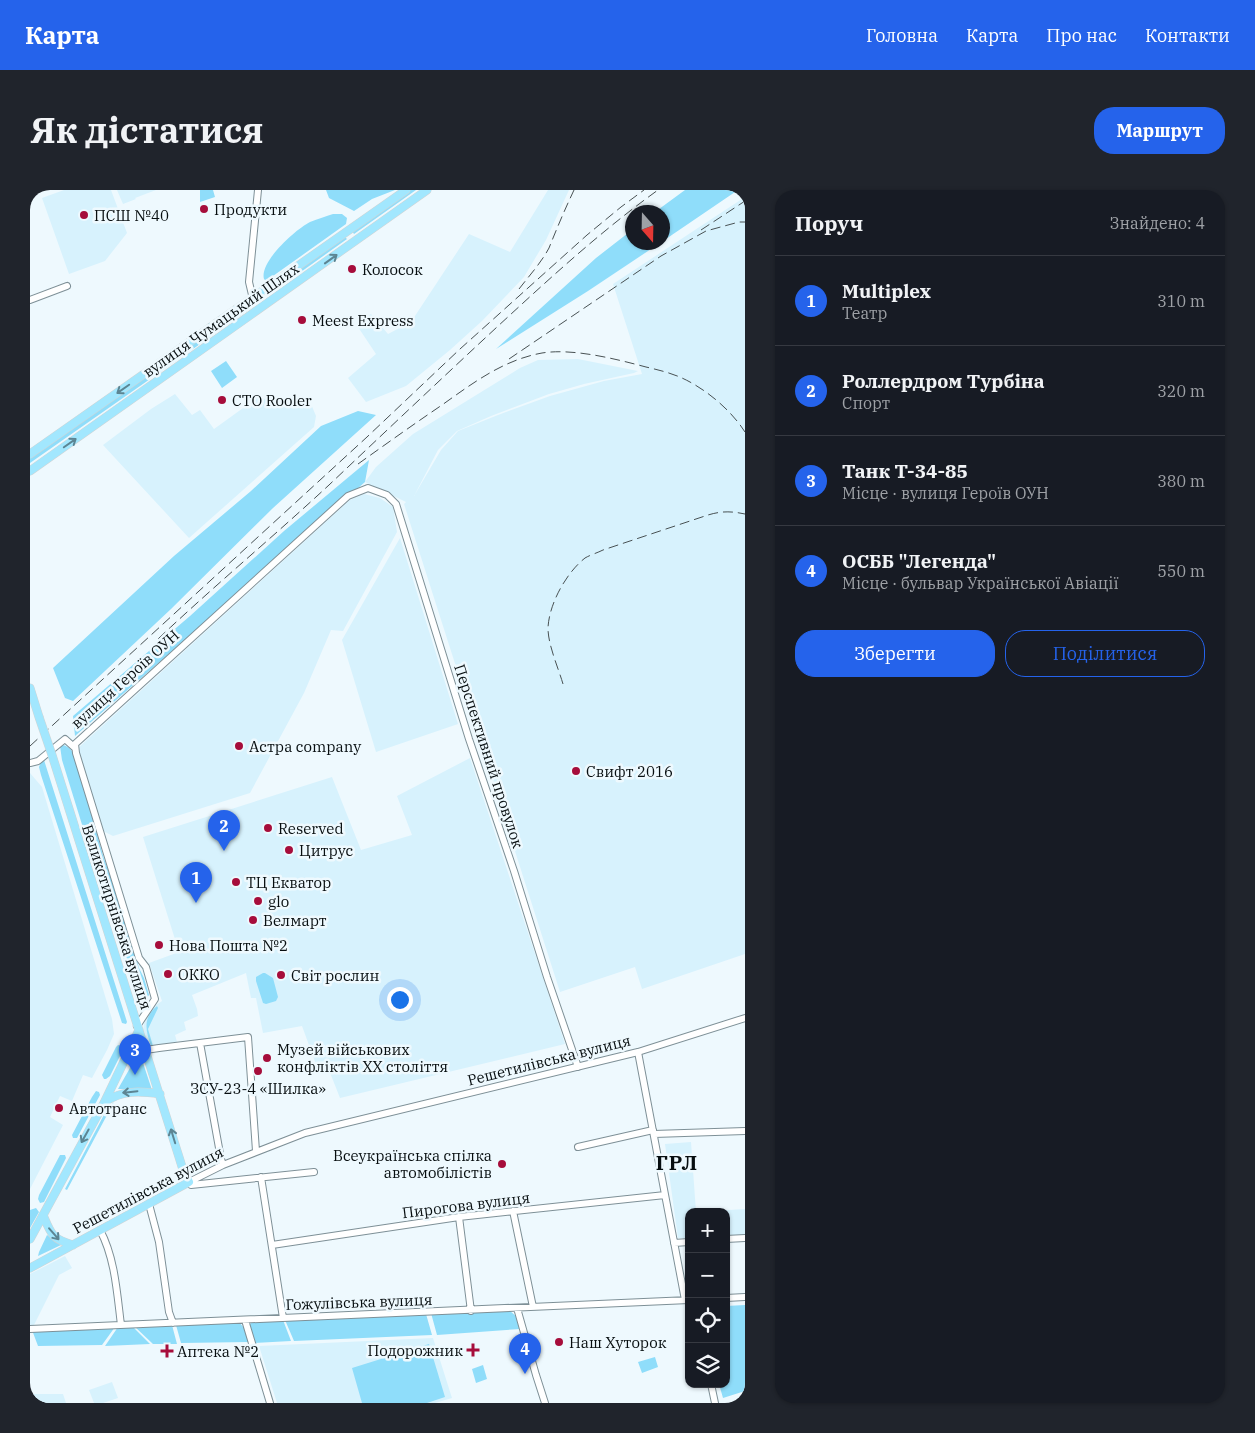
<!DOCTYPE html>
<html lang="uk">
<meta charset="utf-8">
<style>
:root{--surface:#171b24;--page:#20242c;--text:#f1f3f6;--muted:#9ea1a6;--line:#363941;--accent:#2563eb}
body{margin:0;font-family:"IBM Plex Serif",serif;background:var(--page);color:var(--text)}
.controls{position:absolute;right:15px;bottom:15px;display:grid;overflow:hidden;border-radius:10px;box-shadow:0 1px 4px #0004}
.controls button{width:45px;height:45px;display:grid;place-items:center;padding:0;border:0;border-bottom:1px solid var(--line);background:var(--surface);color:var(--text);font:25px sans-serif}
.compass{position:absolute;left:595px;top:15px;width:45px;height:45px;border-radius:50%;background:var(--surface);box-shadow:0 1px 4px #0004;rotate:160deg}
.you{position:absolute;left:369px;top:809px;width:18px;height:18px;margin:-12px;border:4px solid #fff;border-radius:50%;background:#1a73e8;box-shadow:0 0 0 8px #1a73e833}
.badge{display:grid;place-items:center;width:32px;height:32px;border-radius:50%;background:var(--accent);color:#fff;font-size:16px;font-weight:700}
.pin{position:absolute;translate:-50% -41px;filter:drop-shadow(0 1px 2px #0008)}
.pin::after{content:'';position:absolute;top:26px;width:18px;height:15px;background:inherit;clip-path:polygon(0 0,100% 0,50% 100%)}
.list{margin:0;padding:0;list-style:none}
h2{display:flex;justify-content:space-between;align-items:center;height:65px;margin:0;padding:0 20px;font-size:21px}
h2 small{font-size:16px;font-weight:400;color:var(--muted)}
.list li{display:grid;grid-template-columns:32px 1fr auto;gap:15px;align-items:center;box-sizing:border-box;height:90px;padding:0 20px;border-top:1px solid var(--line)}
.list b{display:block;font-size:19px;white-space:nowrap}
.list p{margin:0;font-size:16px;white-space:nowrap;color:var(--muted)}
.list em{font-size:16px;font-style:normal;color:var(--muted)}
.actions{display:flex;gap:10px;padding:15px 20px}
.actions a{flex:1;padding:11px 0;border:1px solid var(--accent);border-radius:20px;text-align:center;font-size:18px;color:var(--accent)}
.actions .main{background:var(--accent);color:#fff}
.icon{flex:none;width:28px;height:28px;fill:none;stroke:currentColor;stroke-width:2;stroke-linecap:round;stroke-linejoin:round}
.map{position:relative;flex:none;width:715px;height:1213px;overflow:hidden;border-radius:20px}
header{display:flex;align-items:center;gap:30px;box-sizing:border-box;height:70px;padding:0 25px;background:var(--accent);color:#fff}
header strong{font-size:24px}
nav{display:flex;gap:28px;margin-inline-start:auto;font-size:18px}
.intro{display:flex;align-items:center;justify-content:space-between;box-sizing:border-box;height:120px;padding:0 30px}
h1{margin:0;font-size:35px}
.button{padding:12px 22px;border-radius:20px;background:var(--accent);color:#fff;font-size:18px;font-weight:700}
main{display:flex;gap:30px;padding:0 30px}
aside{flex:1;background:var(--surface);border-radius:20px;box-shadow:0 1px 4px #0004}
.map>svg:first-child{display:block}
.built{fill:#d7f2fd}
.green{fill:#8fddfa}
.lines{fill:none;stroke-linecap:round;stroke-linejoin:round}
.minor-casing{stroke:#7e9097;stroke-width:8}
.major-casing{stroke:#d2d4d4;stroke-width:9}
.minor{stroke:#fff;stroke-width:6}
.major{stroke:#a2e7fe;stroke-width:8}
.rail{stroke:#485153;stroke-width:1;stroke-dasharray:10 5;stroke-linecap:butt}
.major-bridge-casing{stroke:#d2d4d4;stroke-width:9;stroke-linecap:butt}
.major-bridge{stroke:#a2e7fe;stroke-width:8}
.oneway{stroke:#5c8593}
.poi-dot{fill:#a60d3b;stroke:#eef9fe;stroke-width:2}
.labels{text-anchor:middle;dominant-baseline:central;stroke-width:5;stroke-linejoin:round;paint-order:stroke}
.poi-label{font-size:15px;fill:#070e10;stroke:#eef9fe;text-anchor:start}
.street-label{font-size:15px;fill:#070e10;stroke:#eef9fe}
.district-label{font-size:20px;font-weight:bold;letter-spacing:1px;fill:#070e10;stroke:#eef9fe}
</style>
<header>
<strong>Карта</strong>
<nav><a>Головна</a><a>Карта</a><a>Про нас</a><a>Контакти</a></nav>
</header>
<div class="intro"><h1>Як дістатися</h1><a class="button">Маршрут</a></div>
<main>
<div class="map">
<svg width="715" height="1213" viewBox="0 0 715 1213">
<rect width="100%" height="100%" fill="#eef9fe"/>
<!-- built -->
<path class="built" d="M34 0H81L97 43 75 71 39 84 12 8Z
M87 0H126L105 8 106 9 93 14Z
M518 0H539L516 50 494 87 452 131 420 160 376 196 336 212 318 188 346 164 326 134 341 124 358 144 381 132 439 44 480 62Z
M715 7V764L612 799 605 777 530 802 374 314 376 312 335 292 346 277 383 244 490 178 508 170 548 169 608 181 604 183 554 194 519 204 461 226 427 241 408 260 384 306 411 260 428 241 468 225 520 206 574 191 612 184 583 94Z
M145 204 162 225 170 220 184 239 227 208 281 214 286 226 284 237 159 348 73 255 121 219Z
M334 304 350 308 363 317 367 342 313 441 301 440 274 503 220 603 83 646 73 641 47 559 320 310Z
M370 348 428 534 346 562 312 450Z
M440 568 535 854 310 908 297 875 287 877 272 836 233 843 226 808H221L216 783 162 805 167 819 168 826 154 832 156 840 145 845 147 852 120 857 113 839 114 834 120 819 132 811 119 773 149 762 113 647 302 587 331 660 382 645 367 606Z
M0 583 12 597 82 829 84 844 77 860 62 888 53 885 42 911 30 906 20 927 33 935 0 999Z
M661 952 666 1022 715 1019V1045L696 1046V1022H659V1048H648L635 954Z
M35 1066 42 1078 29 1085 4 1135H0V1084Z
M403 1148 422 1208 405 1213H247L229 1156Z
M82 1192 88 1208 73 1213H64L59 1200Z
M0 1204H33L36 1213H0Z"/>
<!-- green -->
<path class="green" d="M170 0H183L185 7 170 12Z
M296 0H365L342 9 324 21 299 8Z
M380 0H386L324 44 322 41Z
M655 0H708L633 51 632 22H625Z
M303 24H312L317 28 316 34 236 91 234 89C229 72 266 39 280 32 288 29 296 26 303 24Z
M602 40V52L630 53 558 101 466 159 566 68Z
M314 46 317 49 240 104 237 101Z
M221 113 223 117 0 273V267Z
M196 171 207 187 192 198 181 181Z
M328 221 346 225 243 318 141 419 43 511 35 508 23 478 144 366 221 301 291 236Z
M339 270 335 292 45 546 43 526 160 426 254 341Z
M32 555C40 556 43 562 46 569L74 669 85 697 109 778 114 788 119 805 112 815 107 812 32 570 30 556Z
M14 570 92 816 97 832 96 834 92 833 11 585 9 577 11 572Z
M233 783H235L243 788 248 807 246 811 236 814 233 813 226 791V787Z
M127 816 128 818 118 839 123 856H121C116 841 112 828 127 816Z
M88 855 93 856V860L80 886 76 889H74L72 885 86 857Z
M112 870 122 900 88 899 104 871Z
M66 901 69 902 70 905 47 948H43L42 945 62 907Z
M84 912 37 1000 35 999 77 919Z
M30 965H35L36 968 14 1012 10 1013 8 1009 9 1005Z
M6 1018 9 1022 0 1038V1020Z
M17 1045 31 1055 8 1066 9 1062Z
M715 1115V1201L693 1208 689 1194H696V1116Z
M480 1121 487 1127 490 1139 407 1145 401 1123Z
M396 1124 402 1145 264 1151 255 1130Z
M253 1130 261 1151 223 1153 218 1135 223 1132Z
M209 1132 214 1138 219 1152 151 1153 146 1135Z
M142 1135 147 1154H123L104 1136Z
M102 1136 120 1154 75 1156 88 1137Z
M85 1137 72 1155 8 1156 2 1140Z
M399 1154 415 1207 397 1213H332L322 1178Z
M625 1167 628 1177 612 1183 608 1172Z
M453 1175 457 1189 446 1193 442 1179Z"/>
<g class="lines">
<defs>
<path id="minor" d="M223 109 219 92 228 0
M0 110 37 96
M0 573 8 571 35 549 45 558
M107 836 125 809 116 777 109 768 46 563 45 554 318 306 338 298 357 305 366 314 439 549 484 681 517 787 548 877
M170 853 191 969 193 975
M116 860 129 858 218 847 226 961
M608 862 655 1110
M624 944 715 941
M548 957 623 940
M231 987 253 1128
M159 992 193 975 275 943 608 862 715 828
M159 992 161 995 284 982
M119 1014 129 1052 139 1122 143 1133
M483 1021 503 1117
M429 1027 441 1121
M70 1040C85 1068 87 1103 91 1135
M696 1049 715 1048
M644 1053 659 1052
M242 1055 429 1027 635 1005
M696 1108 715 1107
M487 1118 506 1185 515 1213
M215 1130 240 1213
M0 1139 659 1110
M681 1194 685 1213"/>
<path id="major" d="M0 264 376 0
M0 281 397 0
M0 498 9 527
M75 912C92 900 110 901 130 904
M13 1025C21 1044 22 1049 43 1055
M0 1049 74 913 109 840
M0 1078 159 992 154 983 149 967 22 565"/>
</defs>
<!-- minor casing -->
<use href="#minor" class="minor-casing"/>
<!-- major casing -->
<use href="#major" class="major-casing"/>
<!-- minor -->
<use href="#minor" class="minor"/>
<!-- major -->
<use href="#major" class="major"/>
<!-- rail -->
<path class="rail" d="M671 40 715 11
M489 99C499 86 511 73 519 58 527 38 535 19 544 0
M479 169 631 66 676 41 709 32H715
M328 274C356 254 384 234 412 215 443 193 473 170 512 163 543 158 586 169 616 177 629 180 641 183 652 188 676 199 701 220 715 242
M128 449C184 396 243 347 299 295 355 242 411 189 467 137 519 89 571 41 628 0
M533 494C528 477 518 455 518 438 519 414 536 383 555 368 560 365 567 363 573 360L678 325C691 321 701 321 715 324
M0 556 337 247 430 159 557 45 591 17 614 0"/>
<defs>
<path id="major-bridge" d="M9 527 22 565"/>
</defs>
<!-- major-bridge casing -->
<use href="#major-bridge" class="major-bridge-casing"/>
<!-- major-bridge -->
<use href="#major-bridge" class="major-bridge"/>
</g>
<!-- one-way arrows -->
<defs><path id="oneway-shaft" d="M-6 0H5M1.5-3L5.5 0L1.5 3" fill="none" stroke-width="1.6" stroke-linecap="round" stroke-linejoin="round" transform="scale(1.25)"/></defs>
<g class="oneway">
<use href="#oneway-shaft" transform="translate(301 69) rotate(-36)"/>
<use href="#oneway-shaft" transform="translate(93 199) rotate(145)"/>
<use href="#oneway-shaft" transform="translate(40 253) rotate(-35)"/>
<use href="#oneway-shaft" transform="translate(100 902) rotate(174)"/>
<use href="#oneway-shaft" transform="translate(55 946) rotate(119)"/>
<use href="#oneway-shaft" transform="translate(143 946) rotate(-107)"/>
<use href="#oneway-shaft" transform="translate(24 1044) rotate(49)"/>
</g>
<!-- markers -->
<g class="poi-dot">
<circle cx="174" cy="19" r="5"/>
<circle cx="54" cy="25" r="5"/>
<circle cx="322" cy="79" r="5"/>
<circle cx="272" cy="130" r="5"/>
<circle cx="192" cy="210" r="5"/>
<circle cx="209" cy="556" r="5"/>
<circle cx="546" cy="581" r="5"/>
<circle cx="238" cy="638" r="5"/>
<circle cx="259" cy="660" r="5"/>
<circle cx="206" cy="692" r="5"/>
<circle cx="228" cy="711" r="5"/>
<circle cx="223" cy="730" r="5"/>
<circle cx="129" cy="755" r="5"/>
<circle cx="138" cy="784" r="5"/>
<circle cx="251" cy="785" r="5"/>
<circle cx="237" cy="868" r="5"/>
<circle cx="228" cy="881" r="5"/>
<circle cx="29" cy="918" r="5"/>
<circle cx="472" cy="974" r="5"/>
<circle cx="529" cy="1152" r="5"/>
<path d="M440.5 1152.5h5v5h5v5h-5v5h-5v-5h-5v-5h5z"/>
<path d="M134.5 1153.5h5v5h5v5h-5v5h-5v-5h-5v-5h5z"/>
</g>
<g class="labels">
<!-- poi labels -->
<g class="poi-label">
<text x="184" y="19">Продукти</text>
<text x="64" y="25">ПСШ №40</text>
<text x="332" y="79">Колосок</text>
<text x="282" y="130">Meest Express</text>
<text x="202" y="210">СТО Rooler</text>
<text x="219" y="556">Астра company</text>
<text x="556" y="581">Свифт 2016</text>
<text x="248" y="638">Reserved</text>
<text x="269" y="660">Цитрус</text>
<text x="216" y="692">ТЦ Екватор</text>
<text x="238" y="711">glo</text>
<text x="233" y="730">Велмарт</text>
<text x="139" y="755">Нова Пошта №2</text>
<text x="148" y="784">ОККО</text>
<text x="261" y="785">Світ рослин</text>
<text x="247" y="859">Музей військових<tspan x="247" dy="17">конфліктів ХХ століття</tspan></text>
<text x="228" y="898" text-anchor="middle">ЗСУ-23-4 «Шилка»</text>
<text x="39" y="918">Автотранс</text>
<text x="462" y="965" text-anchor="end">Всеукраїнська спілка<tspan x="462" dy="17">автомобілістів</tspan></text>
<text x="539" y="1152">Наш Хуторок</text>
<text x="433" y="1160" text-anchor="end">Подорожник</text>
<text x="147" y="1161">Аптека №2</text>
</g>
<!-- street labels -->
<g class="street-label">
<text transform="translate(191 130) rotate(-35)">вулиця Чумацький Шлях</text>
<text transform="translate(95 489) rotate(-42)">вулиця Героїв ОУН</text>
<text transform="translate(459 566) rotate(72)">Перспективний провулок</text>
<text transform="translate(87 727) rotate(72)">Великотирнівська вулиця</text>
<text transform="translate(519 870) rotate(-14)">Решетилівська вулиця</text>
<text transform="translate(118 1000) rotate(-28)">Решетилівська вулиця</text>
<text transform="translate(436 1015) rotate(-7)">Пирогова вулиця</text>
<text transform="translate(329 1112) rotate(-2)">Гожулівська вулиця</text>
</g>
<!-- district labels -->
<g class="district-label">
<text x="647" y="972">ГРЛ</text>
</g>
</g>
</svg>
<div class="controls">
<button>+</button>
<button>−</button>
<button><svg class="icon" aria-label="locate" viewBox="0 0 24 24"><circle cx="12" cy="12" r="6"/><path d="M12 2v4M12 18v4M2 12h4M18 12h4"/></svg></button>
<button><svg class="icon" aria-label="layers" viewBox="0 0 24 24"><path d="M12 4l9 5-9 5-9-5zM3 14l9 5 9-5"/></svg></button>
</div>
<svg class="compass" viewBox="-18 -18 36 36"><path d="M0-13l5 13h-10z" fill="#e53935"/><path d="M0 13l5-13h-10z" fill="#9ea1a6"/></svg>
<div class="you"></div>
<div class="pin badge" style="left:166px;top:713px">1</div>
<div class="pin badge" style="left:194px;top:661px">2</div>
<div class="pin badge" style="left:105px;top:885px">3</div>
<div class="pin badge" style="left:495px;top:1184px">4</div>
</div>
<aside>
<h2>Поруч<small>Знайдено: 4</small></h2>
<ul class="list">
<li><span class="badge">1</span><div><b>Multiplex</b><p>Театр</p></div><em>310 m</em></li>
<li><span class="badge">2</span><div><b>Роллердром Турбіна</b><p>Спорт</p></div><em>320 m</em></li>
<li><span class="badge">3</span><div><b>Танк Т-34-85</b><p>Місце · вулиця Героїв ОУН</p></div><em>380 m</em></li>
<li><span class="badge">4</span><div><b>ОСББ &quot;Легенда&quot;</b><p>Місце · бульвар Української Авіації</p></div><em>550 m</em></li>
</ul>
<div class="actions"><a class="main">Зберегти</a><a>Поділитися</a></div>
</aside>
</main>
